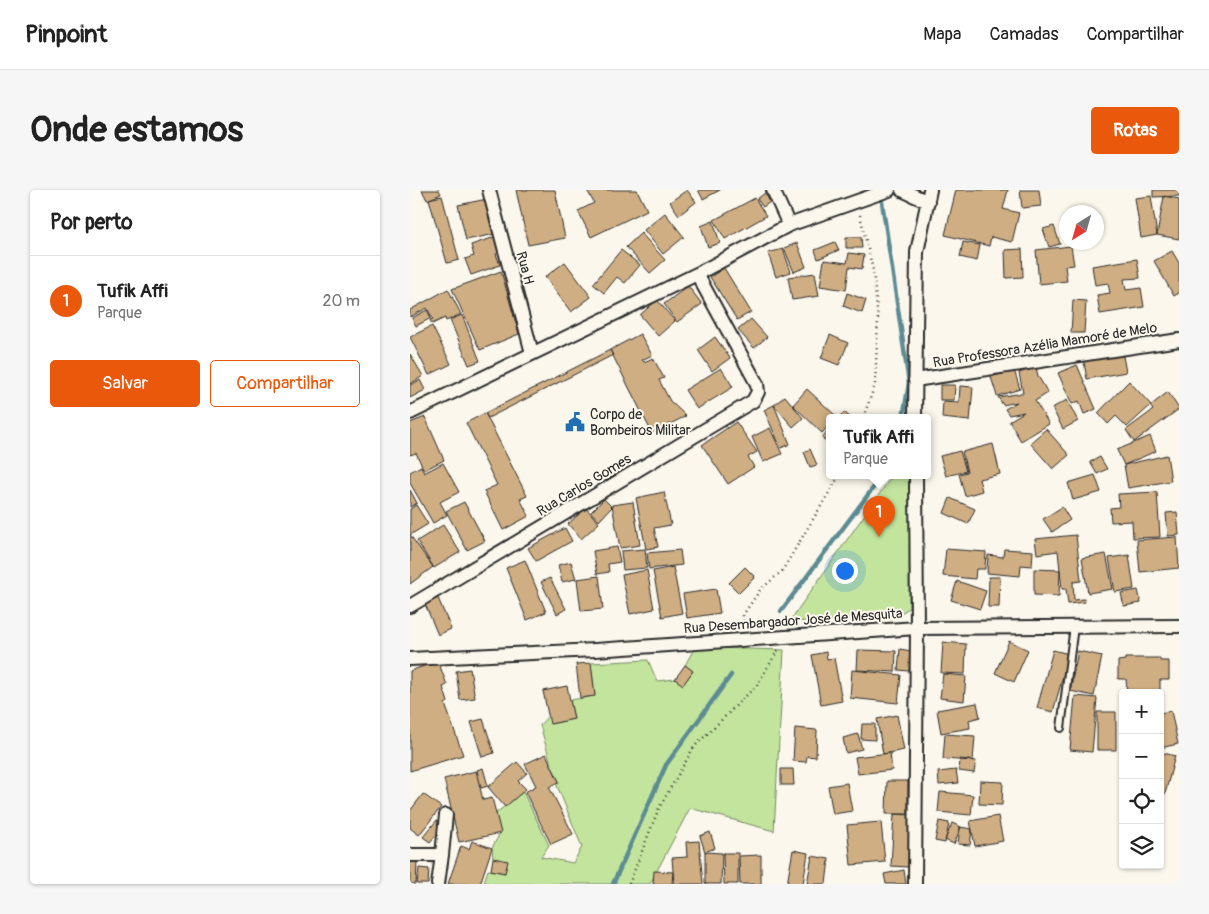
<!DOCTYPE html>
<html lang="pt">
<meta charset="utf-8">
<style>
:root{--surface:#fff;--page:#f6f6f6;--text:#222;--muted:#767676;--line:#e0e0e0;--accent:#ea580c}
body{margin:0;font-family:Pangolin,sans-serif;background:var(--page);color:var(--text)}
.controls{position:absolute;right:15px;bottom:15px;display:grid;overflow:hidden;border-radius:5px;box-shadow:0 1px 4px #0004}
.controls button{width:45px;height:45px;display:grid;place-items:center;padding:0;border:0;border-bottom:1px solid var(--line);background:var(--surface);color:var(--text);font:25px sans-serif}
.compass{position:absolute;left:649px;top:15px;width:45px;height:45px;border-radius:50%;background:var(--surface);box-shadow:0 1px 4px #0004;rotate:217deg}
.you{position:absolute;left:434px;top:380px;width:18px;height:18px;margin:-12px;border:4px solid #fff;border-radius:50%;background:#1a73e8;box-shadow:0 0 0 8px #1a73e833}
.badge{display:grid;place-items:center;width:32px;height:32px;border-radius:50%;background:var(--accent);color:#fff;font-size:16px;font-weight:700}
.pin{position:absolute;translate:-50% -41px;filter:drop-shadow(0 1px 2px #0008)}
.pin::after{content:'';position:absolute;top:26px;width:18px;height:15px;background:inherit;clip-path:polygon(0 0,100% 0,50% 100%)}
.popup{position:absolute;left:416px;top:224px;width:105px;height:65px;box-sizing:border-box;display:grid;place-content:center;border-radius:5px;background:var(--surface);filter:drop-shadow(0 1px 4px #0005);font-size:16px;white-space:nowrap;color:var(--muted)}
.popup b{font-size:19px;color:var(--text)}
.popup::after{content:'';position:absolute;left:50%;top:100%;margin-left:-10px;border:10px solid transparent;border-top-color:var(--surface)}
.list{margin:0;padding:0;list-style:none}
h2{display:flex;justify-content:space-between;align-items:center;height:65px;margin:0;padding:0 20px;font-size:21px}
h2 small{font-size:16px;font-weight:400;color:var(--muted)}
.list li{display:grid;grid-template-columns:32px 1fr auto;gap:15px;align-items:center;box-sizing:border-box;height:90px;padding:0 20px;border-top:1px solid var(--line)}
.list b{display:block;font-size:19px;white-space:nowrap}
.list p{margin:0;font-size:16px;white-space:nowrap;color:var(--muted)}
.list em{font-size:16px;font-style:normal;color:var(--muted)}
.actions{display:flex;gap:10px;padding:15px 20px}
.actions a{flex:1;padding:11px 0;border:1px solid var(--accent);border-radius:5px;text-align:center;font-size:18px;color:var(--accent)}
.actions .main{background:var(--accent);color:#fff}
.icon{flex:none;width:28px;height:28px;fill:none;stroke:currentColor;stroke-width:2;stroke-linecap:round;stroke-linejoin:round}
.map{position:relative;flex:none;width:769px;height:694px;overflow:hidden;border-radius:5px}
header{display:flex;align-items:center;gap:30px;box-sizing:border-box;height:70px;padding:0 25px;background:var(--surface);border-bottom:1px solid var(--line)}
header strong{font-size:24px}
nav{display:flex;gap:28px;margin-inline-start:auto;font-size:18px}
.intro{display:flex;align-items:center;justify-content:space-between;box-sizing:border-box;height:120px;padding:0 30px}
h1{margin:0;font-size:35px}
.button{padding:12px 22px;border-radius:5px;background:var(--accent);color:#fff;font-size:18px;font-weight:700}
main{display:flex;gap:30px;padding:0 30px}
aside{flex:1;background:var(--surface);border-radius:5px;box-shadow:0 1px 4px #0004}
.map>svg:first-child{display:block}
.green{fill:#c2e49d;stroke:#768864}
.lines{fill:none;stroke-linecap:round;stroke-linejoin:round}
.stream{stroke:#5c8b93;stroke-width:4.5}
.building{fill:#d0ae83;stroke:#2b2b2b}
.service-casing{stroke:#2b2b2b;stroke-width:10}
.minor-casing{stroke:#2b2b2b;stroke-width:16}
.path{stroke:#2b2b2b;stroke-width:2.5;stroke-dasharray:1 4;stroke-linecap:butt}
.service{stroke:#fbf7ec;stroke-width:6}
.minor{stroke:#fbf7ec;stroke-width:12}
.labels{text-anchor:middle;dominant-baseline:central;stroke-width:4;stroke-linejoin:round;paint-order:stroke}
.street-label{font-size:14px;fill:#2b2b2b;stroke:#fbf7ec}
.poi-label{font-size:14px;fill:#2b2b2b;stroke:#fbf7ec;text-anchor:start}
</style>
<header>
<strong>Pinpoint</strong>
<nav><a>Mapa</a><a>Camadas</a><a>Compartilhar</a></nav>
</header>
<div class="intro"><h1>Onde estamos</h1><a class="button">Rotas</a></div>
<main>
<aside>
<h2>Por perto<small></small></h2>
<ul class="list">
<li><span class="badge">1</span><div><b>Tufik Affi</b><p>Parque</p></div><em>20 m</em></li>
</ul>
<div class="actions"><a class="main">Salvar</a><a>Compartilhar</a></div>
</aside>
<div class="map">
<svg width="769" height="694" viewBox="0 0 769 694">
<rect width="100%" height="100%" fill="#fbf7ec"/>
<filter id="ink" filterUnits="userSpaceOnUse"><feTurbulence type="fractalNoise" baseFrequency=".02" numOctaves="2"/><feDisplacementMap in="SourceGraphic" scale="10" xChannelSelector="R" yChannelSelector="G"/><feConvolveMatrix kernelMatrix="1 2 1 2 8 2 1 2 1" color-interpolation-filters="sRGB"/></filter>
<g filter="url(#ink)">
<!-- green -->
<path class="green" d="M482 286H500L499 418 485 427 379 432Z
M304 458 374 460 364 641 280 618 240 694H83L74 692 78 680 95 683 97 671 83 668 82 658 90 643 86 623 113 602 139 655 131 667 163 673 172 657 146 593 149 591 141 574 130 535 139 525 141 534 164 529 160 510 185 506 181 473 238 470 247 491 265 489 273 494 283 481 275 475 284 459Z"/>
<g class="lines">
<!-- stream -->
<path class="stream" d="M471 5 499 193 493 228
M371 421 472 286
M203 694 256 575 321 485"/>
</g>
<!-- building -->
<path class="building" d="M12 0H29L31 4 17 10Z
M106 0H145L155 48 118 55Z
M177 0H227L237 20 181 47 168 21 184 13Z
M277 0 286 12 269 25 260 12Z
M288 0H310L293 9Z
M546 0H598L593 19 609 23 602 52 581 47 579 56 535 45Z
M610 0H629L631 16 612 18Z
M743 0H769V6L743 7Z
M355 3 360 12 353 17 347 9Z
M32 6 49 70 37 73 19 9Z
M741 6 747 45 731 48 725 8Z
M754 6 769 9V49L747 45Z
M345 8 356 26 315 49 304 30Z
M77 9 85 44 56 50 48 15Z
M255 23 274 47 253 64 234 40Z
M303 31 310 53 298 57 291 36Z
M644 36 650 54 639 57 633 39Z
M231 43 255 70 240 83 216 57Z
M88 46 94 62 86 64 90 75 61 85 55 69 64 66 61 55Z
M436 47H451L452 58H436Z
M425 52 429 60 408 69 405 60Z
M553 52 570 55 567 71 550 67Z
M387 53 396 77 384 82 374 58Z
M661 56 664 75 655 76 657 91 629 94 626 60Z
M373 59 381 82 366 87 358 63Z
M612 59 613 87 596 88 595 60Z
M211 60 230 75 215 93 207 87 194 103 183 94Z
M762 61 769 73V103L764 106 744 71Z
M439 63 454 65 452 79 439 77 436 100 410 96 414 70 437 73Z
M727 69 730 88 714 89 716 100 731 98 734 117 690 124 687 105 700 103 698 93 685 95 682 76Z
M155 72 181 107 161 122 135 87Z
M314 78 341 122 327 130 300 87Z
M91 81 109 144 70 160 42 99Z
M405 83 409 106 382 110 378 87Z
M278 96 292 114 267 132 254 114Z
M38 99 51 124 36 131 35 128 22 134 20 130 23 129 17 118 0 127V120Z
M437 103 456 110 452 123 433 116Z
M247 110 265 131 248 146 230 125Z
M663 110 676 111 674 143H661Z
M17 120 21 128 6 136 2 128Z
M52 125 70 171 59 175 40 130Z
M341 129 357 147 344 158 328 140Z
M22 136 41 174 19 185 0 147Z
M230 144 242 165 232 170 234 172 243 168 254 188 249 190 260 211 276 226 242 243 200 160Z
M420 145 438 153 429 175 411 168Z
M305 147 320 168 302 181 288 160Z
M200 160 203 165 78 228 75 223Z
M712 161 716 182 677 189 673 167Z
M0 164 13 186 0 194Z
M667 175 686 219 674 224 669 211 662 214 648 183Z
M626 177 628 186 638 203 625 211 639 234 611 251 599 231 614 222 599 225 595 219 607 212 593 215 588 207 613 203 609 183Z
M311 178 323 197 287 219 275 200Z
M604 180 610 199 587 206 581 187Z
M10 190 15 200 0 208V195Z
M719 191 741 215 717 237 706 226 698 234 688 223Z
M530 195H545L544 210H530Z
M550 196 563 197 560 231 532 228 533 211 549 212Z
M397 199 427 227 420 228V234L412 243 383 215Z
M758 202 769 219 724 252 716 240 743 220 740 216Z
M375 206 393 228 383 237 364 215Z
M657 210 668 231 653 239 642 218Z
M364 215 380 254 371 258 354 220Z
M434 222 441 228H428Z
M75 223 117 306 110 309 119 326 93 340 74 301 87 295 56 233Z
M15 227 34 270 14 280 6 263 0 265V233Z
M326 232 347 262 338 267 344 277 318 294 292 255Z
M420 237V255L412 248Z
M360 238 372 264 353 272 342 247Z
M636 239 659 265 643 279 620 253Z
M740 246 746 261 714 275 707 260Z
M583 254 590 284 569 289 572 301 555 306 549 284 557 282 552 262Z
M400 259 407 275 400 277 394 262Z
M550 261 556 281 536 286 530 266Z
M757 265 761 291 718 298 714 275Z
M690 267 697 279 687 284 680 272Z
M33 273 49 302 30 312 37 325 23 333 0 293V282L11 276 14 283Z
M685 285 691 302 663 310 658 293Z
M0 300 7 313 0 317Z
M254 302 261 335 244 338 248 357 236 359 226 308Z
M747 302 750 347 723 348 722 331 701 332 700 318 709 317 708 304Z
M540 308 565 319 558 334 534 323Z
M194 309 202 317 189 331 181 322Z
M54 312 75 351 57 360 36 321Z
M223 312 230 355 210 358 202 315Z
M6 315 18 334 0 345V319Z
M652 317 660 330 642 342 633 329Z
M176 318 189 333 171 349 158 334Z
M767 322 769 345 758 346 756 323Z
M33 335 50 362 24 378 7 351Z
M155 338 162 351 126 371 118 358Z
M0 345 23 377 0 394Z
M666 345 671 391 663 392 664 410 674 409 675 412 658 414 656 399H652L648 361 627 364 625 349Z
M767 347 769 378 730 382 727 350Z
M207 357 210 372 198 374 199 382 187 384 183 361Z
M235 359 237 378 213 380 211 361Z
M536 359 576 362 575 379H566L565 389 533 386Z
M594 359 623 361 622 376 611 375 610 386 577 383 578 365 593 367Z
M270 360 272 375 239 379 237 363Z
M696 364 703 399 678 403 672 368Z
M719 365 724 399 705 402 699 368Z
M115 370 136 422 117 430 96 378Z
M161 372 166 389 152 392 148 375Z
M263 377 272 423 252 427 243 381Z
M335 377 345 387 329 403 319 393Z
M624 379 650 380 649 406 624 405Z
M237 380 244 419 220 424 212 385Z
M189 386 193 419 171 421 167 389Z
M579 387H590L589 417H578Z
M140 388 156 419 147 424 131 392Z
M547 391 576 401 570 419 541 410Z
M306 399 310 423 277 428 273 404Z
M728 400 731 413 714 416 711 403Z
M28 408 41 439 28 445 15 414Z
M599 451 618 460 604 492 585 483Z
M533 452 556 454 555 484 531 483Z
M490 459 501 461 499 481 488 480Z
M448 460 486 461 485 482 447 480Z
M643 460 659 464 643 522 627 518Z
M668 461 692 466 684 506 660 501Z
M416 462 417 469 424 468 432 511 411 515 402 465Z
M715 468H750V471H759V490H750V503H717L716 489H708V471L715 470Z
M28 471 37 495 33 497 38 512 35 514 53 565 0 581V481Z
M181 473 185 506 170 508 166 474Z
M275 475 283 481 273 495 265 489Z
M60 479 65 508 50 510 46 481Z
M442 480 491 485 488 513 440 508Z
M533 484 556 486 554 511 530 508Z
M157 496 164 529 140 534 133 501Z
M665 506 687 508 682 562 660 560Z
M567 513 570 527 559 530 560 538 531 543 527 520Z
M761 521 768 554 750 558V523Z
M687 522H706V560H687Z
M487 525 494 560 473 564 467 529Z
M73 529 84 563 72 567 61 532Z
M452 534H465V550L451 549Z
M385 538 407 540 406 567 397 566 396 572 383 571Z
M448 544 452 559 436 563 433 548Z
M535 544 565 546 563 571 533 569Z
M750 562 765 566 755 604 750 603Z
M480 563 482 580 448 584 445 567Z
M136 564 149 592 139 597 163 644 141 654 115 602 126 596 115 574Z
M550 569 566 571 564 583 549 581Z
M107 572 117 583 108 591 116 599 95 617 78 597Z
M73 578 78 596 71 598 67 580Z
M371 579H383L384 595H371Z
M546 580 548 593 529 595 528 582Z
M66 581 73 610 82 608 91 643 49 652 34 589Z
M477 591H498V624H476Z
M570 591 593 592 592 615 569 614Z
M437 593 442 621 423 624 418 596Z
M530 602 563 605 561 625 528 622Z
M13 604 31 617 9 645 0 638V621Z
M484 624 501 625 498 677 481 676Z
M588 626 593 651 565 656 560 631Z
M27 630 34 636 20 652 13 647Z
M529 631 539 633 535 653 525 651Z
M471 632 475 672 441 675 437 635Z
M542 633 551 637 544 654 535 650Z
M550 637 562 639 560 655 548 654Z
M300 642 305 658 295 662 290 646Z
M62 651 82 658 70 694H38L51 656 59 659Z
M289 651 293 694H264L262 668 277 667 276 652Z
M383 660 398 663 393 694H377Z
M295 662 312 663 311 694H295Z
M313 663H328V694H314Z
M351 665V694H330L329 666Z
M402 666 419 669 416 694H397Z
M83 668 98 671 95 683 81 680Z
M0 670 7 671 6 694H0Z
M9 678 19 679 18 694H7Z
M494 680 496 694H476L474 684Z
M244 681 263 682 262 694H243Z"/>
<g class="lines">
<defs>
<path id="service" d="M651 538 664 436"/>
<path id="minor" d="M79 0 122 163
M363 0 379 35
M492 0 518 12
M505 190 769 150
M0 223 287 84 379 35 479 0
M505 228 507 62 520 0
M0 416 343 211 348 202 347 194 287 84
M0 469 185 460 507 438 769 436
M0 665H32L28 694
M32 665 36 625
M505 694 507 438 506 286"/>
</defs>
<!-- service casing -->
<use href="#service" class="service-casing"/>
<!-- minor casing -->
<use href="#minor" class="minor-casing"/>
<!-- path -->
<path class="path" d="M450 25 463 80 468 130 465 195 453 228
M334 436 333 425 350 400 372 381 429 286
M219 694 249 618 284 557 347 495 368 460"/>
<!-- service -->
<use href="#service" class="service"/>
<!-- minor -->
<use href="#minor" class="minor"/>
</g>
</g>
<!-- icons -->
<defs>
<symbol id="civic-bare" viewBox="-9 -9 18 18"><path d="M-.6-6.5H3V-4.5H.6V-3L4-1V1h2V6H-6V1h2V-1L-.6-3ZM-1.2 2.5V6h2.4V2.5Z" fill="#1f6fb2" stroke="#fbf7ec" stroke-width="2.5" paint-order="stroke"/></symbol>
</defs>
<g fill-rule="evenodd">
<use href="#civic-bare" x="151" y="218" width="28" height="28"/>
</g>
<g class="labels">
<!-- street labels -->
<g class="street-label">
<text transform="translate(115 78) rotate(75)">Rua H</text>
<text transform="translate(635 155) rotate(-9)">Rua Professora Azélia Mamoré de Melo</text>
<text transform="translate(174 295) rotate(-31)">Rua Carlos Gomes</text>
<text transform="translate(383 431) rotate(-4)">Rua Desembargador José de Mesquita</text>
</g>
<!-- poi labels -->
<g class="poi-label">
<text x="180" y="224">Corpo de<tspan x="180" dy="16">Bombeiros Militar</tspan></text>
</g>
</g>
</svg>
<div class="controls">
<button>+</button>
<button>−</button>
<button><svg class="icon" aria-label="locate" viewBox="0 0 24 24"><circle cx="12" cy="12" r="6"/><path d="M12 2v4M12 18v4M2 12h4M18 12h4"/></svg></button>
<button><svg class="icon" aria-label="layers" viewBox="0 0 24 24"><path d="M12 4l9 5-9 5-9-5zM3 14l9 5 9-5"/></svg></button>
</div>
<svg class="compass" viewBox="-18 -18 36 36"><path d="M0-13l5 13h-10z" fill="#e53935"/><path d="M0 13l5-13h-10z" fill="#767676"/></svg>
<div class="you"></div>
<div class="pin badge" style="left:469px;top:347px">1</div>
<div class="popup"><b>Tufik Affi</b>Parque</div>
</div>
</main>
